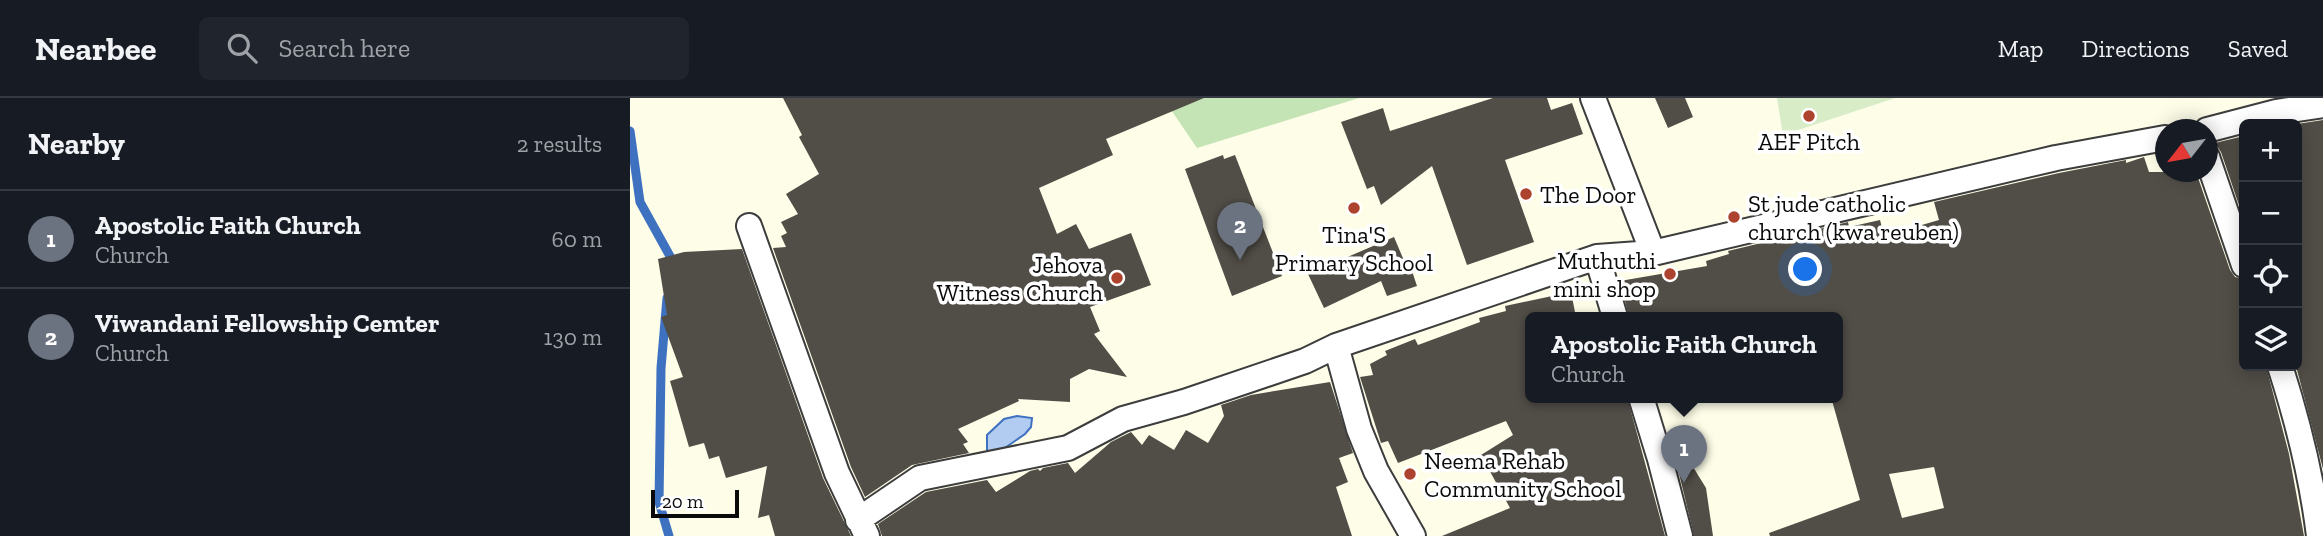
<!DOCTYPE html>
<meta charset="utf-8">
<style>
:root{--surface:#171b24;--page:#20242c;--text:#f1f3f6;--muted:#9ea1a6;--line:#363941;--accent:#d2a39c}
body{margin:0;font-family:"Zilla Slab",serif;background:var(--page);color:var(--text)}
.controls{position:absolute;right:21px;top:21px;display:grid;overflow:hidden;border-radius:10px;box-shadow:0 4px 18px #0003}
.controls button{width:63px;height:63px;display:grid;place-items:center;padding:0;border:0;border-bottom:2px solid var(--line);background:var(--surface);color:var(--text);font:35px sans-serif}
.compass{position:absolute;left:1525px;top:21px;width:63px;height:63px;border-radius:50%;background:var(--surface);box-shadow:0 4px 18px #0003;rotate:239deg}
.scale{position:absolute;left:21px;bottom:18px;width:88px;box-sizing:border-box;padding-left:7px;border:4px solid #0a0a0a;border-top:0;font-size:19px;line-height:24px;white-space:nowrap;color:#0a0a0a;-webkit-text-stroke:5px #fff;paint-order:stroke}
.you{position:absolute;left:1176px;top:172px;width:24px;height:24px;margin:-18px;border:5px solid #fff;border-radius:50%;background:#1a73e8;box-shadow:0 0 0 10px #1a73e833}
.badge{display:grid;place-items:center;width:46px;height:46px;border-radius:50%;background:var(--accent);color:#fff;font-size:23px;font-weight:700}
.pin{position:absolute;translate:-50% -58px;filter:drop-shadow(0 2px 4px #0008)}
.pin::after{content:'';position:absolute;top:37px;width:24px;height:21px;background:inherit;clip-path:polygon(0 0,100% 0,50% 100%)}
.popup{position:absolute;left:895px;top:214px;width:318px;height:91px;box-sizing:border-box;display:grid;place-content:center;border-radius:10px;background:var(--surface);filter:drop-shadow(0 2px 5px #0005);font-size:23px;white-space:nowrap;color:var(--muted)}
.popup b{font-size:26px;color:var(--text)}
.popup::after{content:'';position:absolute;left:50%;top:100%;margin-left:-14px;border:14px solid transparent;border-top-color:var(--surface)}
.list{margin:0;padding:0;list-style:none}
h2{display:flex;justify-content:space-between;align-items:center;height:91px;margin:0;padding:0 28px;font-size:30px}
h2 small{font-size:23px;font-weight:400;color:var(--muted)}
.list li{display:grid;grid-template-columns:46px 1fr auto;gap:21px;align-items:center;box-sizing:border-box;height:98px;padding:0 28px;border-top:2px solid var(--line)}
.list b{display:block;font-size:26px;white-space:nowrap}
.list p{margin:0;font-size:23px;white-space:nowrap;color:var(--muted)}
.list em{font-size:23px;font-style:normal;color:var(--muted)}
.icon{flex:none;width:38px;height:38px;fill:none;stroke:currentColor;stroke-width:2;stroke-linecap:round;stroke-linejoin:round}
.map{position:relative;flex:none;width:1693px;height:438px;overflow:hidden}
header{display:flex;align-items:center;gap:42px;box-sizing:border-box;height:98px;padding:0 35px;background:var(--surface);border-bottom:2px solid var(--line)}
header strong{font-size:33px}
nav{display:flex;gap:38px;margin-inline-start:auto;font-size:24px}
.search{width:490px;height:63px;background:var(--page);display:flex;align-items:center;gap:18px;box-sizing:border-box;padding:0 24px;border-radius:10px;color:var(--muted);font-size:26px}
main{display:flex}
aside{flex:1;background:var(--surface)}
.map>svg:first-child{display:block}
.green{fill:#c4e4b6}
.pitch{fill:#d7ecc7}
.water{fill:#b1ccf0;stroke:#3e72c1;stroke-width:2}
.lines{fill:none;stroke-linecap:round;stroke-linejoin:round}
.stream{stroke:#3e72c1;stroke-width:9}
.building{fill:#514d47;fill-rule:evenodd}
.minor-casing{stroke:#3d3d3d;stroke-width:28}
.minor{stroke:#fff;stroke-width:24}
.poi-dot{fill:#ad422e;stroke:#fff;stroke-width:2.5}
.labels{text-anchor:middle;dominant-baseline:central;stroke-width:7;stroke-linejoin:round;paint-order:stroke}
.poi-label{font-size:24px;fill:#0a0a0a;stroke:#fff;text-anchor:start}
</style>
<header>
<strong>Nearbee</strong>
<div class="search"><svg class="icon" aria-label="search" viewBox="0 0 24 24"><circle cx="10" cy="10" r="6"/><path d="M15 15l6 6"/></svg>Search here</div>
<nav><a>Map</a><a>Directions</a><a>Saved</a></nav>
</header>
<main>
<aside>
<h2>Nearby<small>2 results</small></h2>
<ul class="list">
<li><span class="badge" style="background:#6b7280">1</span><div><b>Apostolic Faith Church</b><p>Church</p></div><em>60 m</em></li>
<li><span class="badge" style="background:#6b7280">2</span><div><b>Viwandani Fellowship Cemter</b><p>Church</p></div><em>130 m</em></li>
</ul>
</aside>
<div class="map">
<svg width="1693" height="438" viewBox="0 0 1693 438">
<rect width="100%" height="100%" fill="#fdfde8"/>
<!-- green -->
<path class="green" d="M533 0H729L567 50Z"/>
<!-- pitch -->
<path class="pitch" d="M1147 0H1265L1153 37Z"/>
<!-- water -->
<path class="water" d="M387 318 402 320 401 329 395 336 369 354H357V337L374 321Z"/>
<g class="lines">
<!-- stream -->
<path class="stream" d="M0 33 10 104 41 160 40 169
M37 200 31 270 29 404 39 438"/>
</g>
<!-- building -->
<path class="building" d="M153 0H574L476 41 483 57 409 90 427 136 446 126 459 151 501 135 521 187 460 209 470 233 464 236 497 279 459 271 440 281V304L388 301 389 303 328 331 338 344 333 346 339 355 282 367 235 399 221 369 143 150 156 149 151 138 157 135 151 124 168 116 156 96 189 76 169 39 172 37Z
M863 0H917L921 12 942 5 953 36 875 62 904 144 837 167 802 68 751 107 744 88 737 91 711 24 753 10 760 33Z
M1025 0H1055L1063 19 1038 30Z
M1693 22V371L1666 268 1667 26Z
M1614 38V122L1591 54 1585 45Z
M593 57 594 61 605 57 652 178 602 198 555 71Z
M1514 59 1519 74H1566L1600 172 1605 179 1614 181V268H1636L1659 356 1674 438H1140L1139 435 1230 402 1201 299H1208V219H999L990 183 1077 168 1076 163 1099 156 1098 153 1218 124 1219 129 1250 122 1254 138 1309 122 1304 104 1429 75 1496 62V65ZM1304 369 1314 410 1272 420 1259 376Z
M764 139 775 165 779 164 787 188 757 198 751 183 694 210 678 176Z
M112 151 193 380 221 438H145L139 417 128 420 137 368 96 380 89 358 79 361 74 345 59 349 40 283 53 279 31 219 37 217 28 161 54 154Z
M941 194 946 219H900V299H997L1035 438H812L880 410 851 357 883 337 876 323 768 365 758 343 751 345 730 279 743 277 740 266 757 257 755 253 785 241 788 247 850 224 849 220 876 213 875 208Z
M700 284 723 355 709 360 718 384 706 389 722 438H252L248 426 296 394 357 382 366 394 400 373 408 371 410 373 413 370 438 365 445 375 481 344 501 334 512 347 519 337 544 352 556 332 578 345 594 318 591 307 621 297Z
M1060 364 1076 390 1083 438H1064L1048 371Z"/>
<g class="lines">
<defs>
<path id="minor" d="M963 0 1023 155 1426 60 1535 40
M1577 32 1646 14 1693 7
M1577 59 1614 167
M119 128 207 375 237 438
M967 159 985 219
M706 248 729 331 746 373 783 438
M1650 268C1668 324 1682 380 1689 438
M1011 299 1030 361 1050 438
M228 422 290 380 438 350 493 321 554 304 675 263 706 248 967 159 1023 155"/>
</defs>
<!-- minor casing -->
<use href="#minor" class="minor-casing"/>
<!-- minor -->
<use href="#minor" class="minor"/>
</g>
<!-- markers -->
<g class="poi-dot">
<circle cx="1179" cy="18" r="7"/>
<circle cx="896" cy="96" r="7"/>
<circle cx="724" cy="110" r="7"/>
<circle cx="1104" cy="119" r="7"/>
<circle cx="1040" cy="176" r="7"/>
<circle cx="487" cy="180" r="7"/>
<circle cx="780" cy="376" r="7"/>
</g>
<g class="labels">
<!-- poi labels -->
<g class="poi-label">
<text x="1179" y="43" text-anchor="middle">AEF Pitch</text>
<text x="910" y="96">The Door</text>
<text x="1118" y="105">St jude catholic<tspan x="1118" dy="28">church (kwa reuben)</tspan></text>
<text x="724" y="136" text-anchor="middle">Tina'S<tspan x="724" dy="28">Primary School</tspan></text>
<text x="1026" y="162" text-anchor="end">Muthuthi<tspan x="1026" dy="28">mini shop</tspan></text>
<text x="473" y="166" text-anchor="end">Jehova<tspan x="473" dy="28">Witness Church</tspan></text>
<text x="794" y="362">Neema Rehab<tspan x="794" dy="28">Community School</tspan></text>
</g>
</g>
</svg>
<div class="controls">
<button>+</button>
<button>−</button>
<button><svg class="icon" aria-label="locate" viewBox="0 0 24 24"><circle cx="12" cy="12" r="6"/><path d="M12 2v4M12 18v4M2 12h4M18 12h4"/></svg></button>
<button><svg class="icon" aria-label="layers" viewBox="0 0 24 24"><path d="M12 4l9 5-9 5-9-5zM3 14l9 5 9-5"/></svg></button>
</div>
<svg class="compass" viewBox="-18 -18 36 36"><path d="M0-13l5 13h-10z" fill="#e53935"/><path d="M0 13l5-13h-10z" fill="#9ea1a6"/></svg>
<div class="scale">20 m</div>
<div class="you"></div>
<div class="pin badge" style="left:1054px;top:385px;background:#6b7280">1</div>
<div class="popup"><b>Apostolic Faith Church</b>Church</div>
<div class="pin badge" style="left:610px;top:162px;background:#6b7280">2</div>
</div>
</main>
